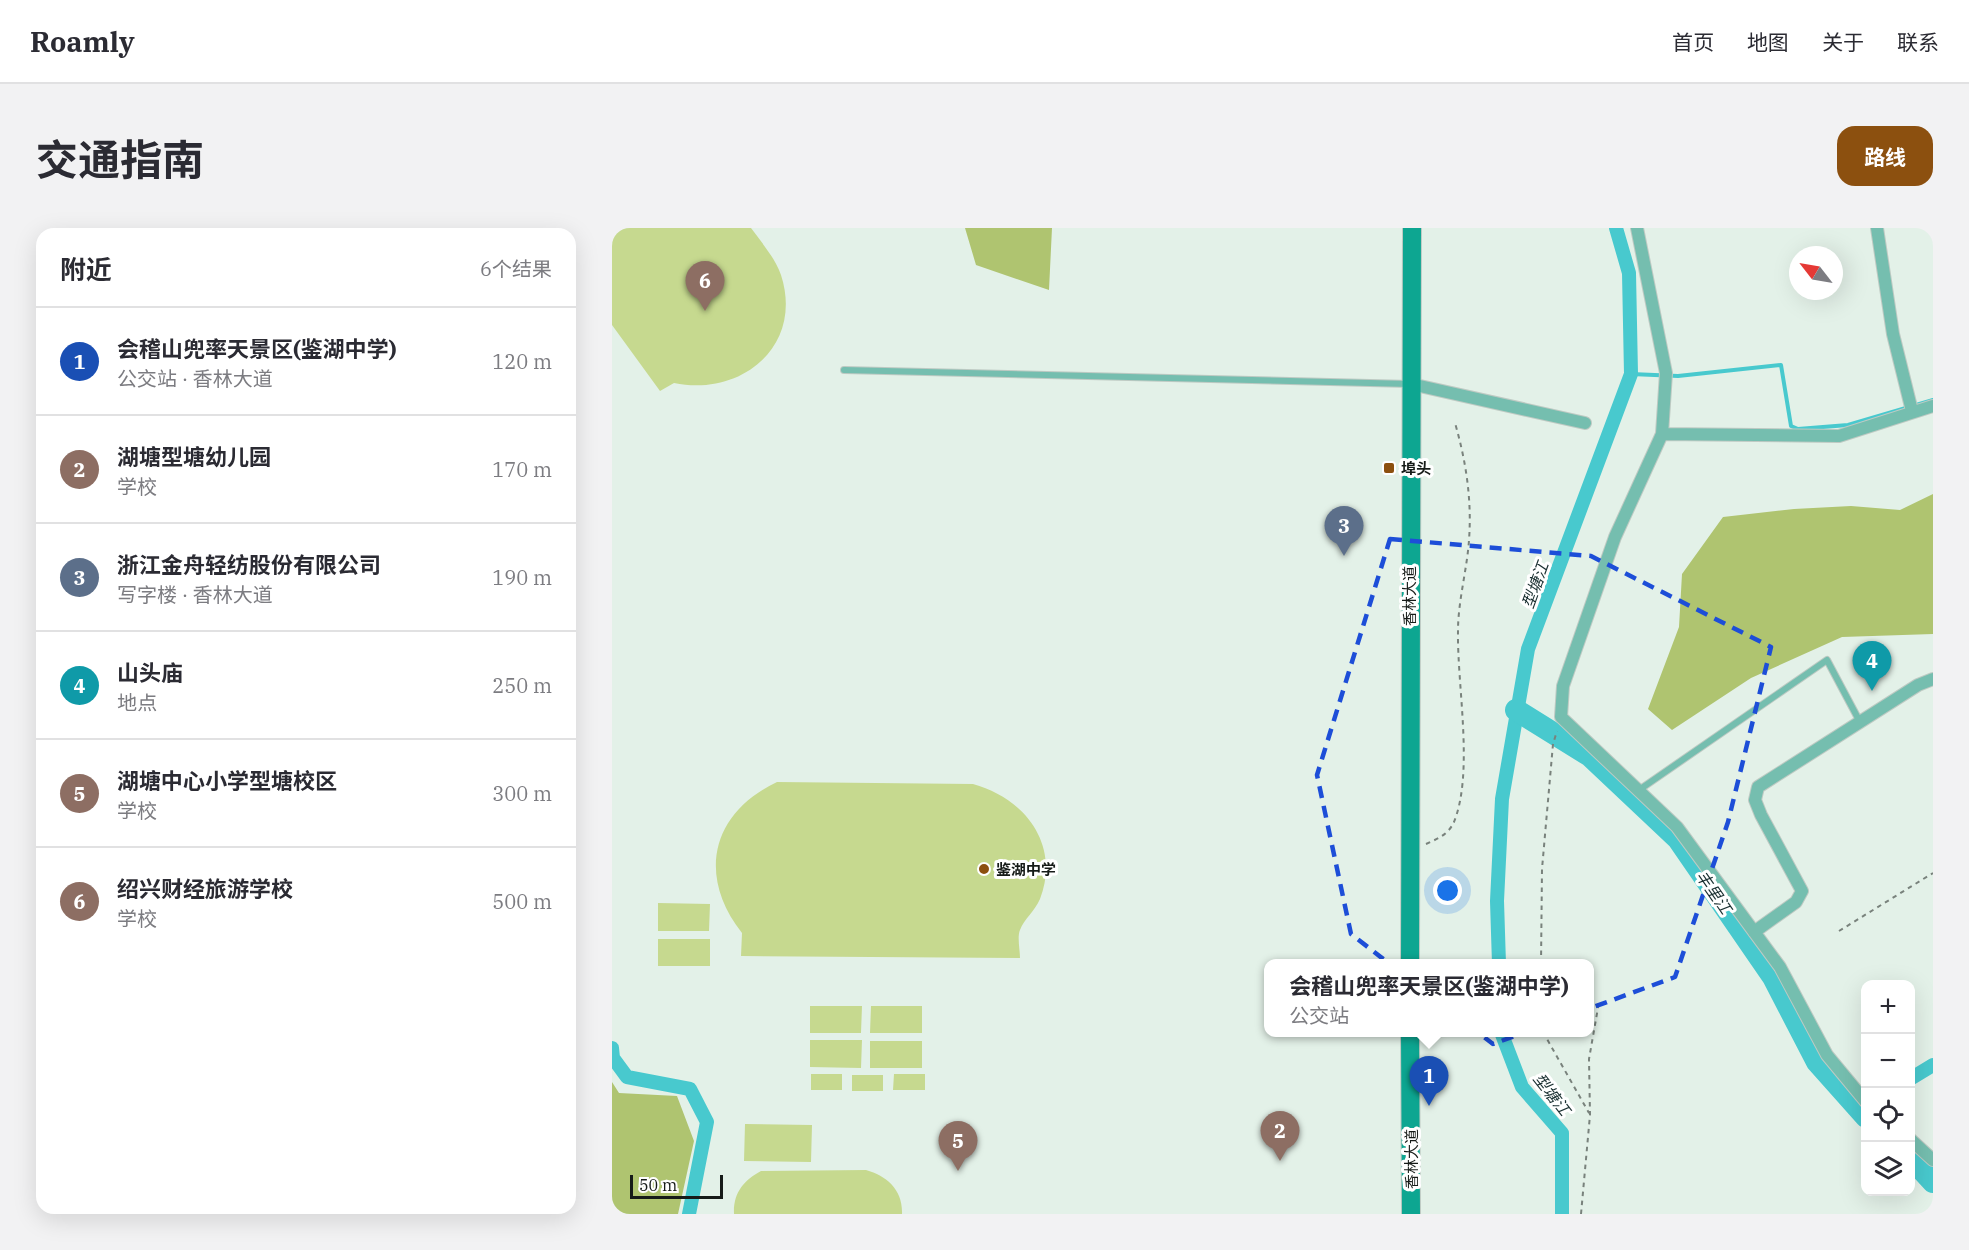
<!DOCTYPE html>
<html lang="zh">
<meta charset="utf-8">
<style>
:root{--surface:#fff;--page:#f2f2f3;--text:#2b2b33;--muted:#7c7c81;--line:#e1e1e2;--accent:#8c500f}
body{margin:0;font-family:"IBM Plex Serif","Noto Sans SC",serif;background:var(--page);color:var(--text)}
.controls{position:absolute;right:18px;bottom:18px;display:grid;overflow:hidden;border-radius:12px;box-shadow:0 6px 24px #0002}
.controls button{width:54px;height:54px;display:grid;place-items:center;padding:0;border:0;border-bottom:2px solid var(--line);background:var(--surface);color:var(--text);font:30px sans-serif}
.compass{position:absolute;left:1177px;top:18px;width:54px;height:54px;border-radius:50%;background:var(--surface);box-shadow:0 6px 24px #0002;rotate:301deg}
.scale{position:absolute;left:18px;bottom:15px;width:93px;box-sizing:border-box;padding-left:6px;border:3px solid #161b18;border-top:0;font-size:16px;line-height:21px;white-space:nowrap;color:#161b18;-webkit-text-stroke:4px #fff;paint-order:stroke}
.you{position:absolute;left:836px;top:663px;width:21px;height:21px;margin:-15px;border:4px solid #fff;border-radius:50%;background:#1a73e8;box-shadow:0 0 0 9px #1a73e833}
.badge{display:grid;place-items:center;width:39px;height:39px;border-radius:50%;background:var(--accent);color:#fff;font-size:20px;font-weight:700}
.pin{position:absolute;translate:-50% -50px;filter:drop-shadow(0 2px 3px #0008)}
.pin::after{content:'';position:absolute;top:32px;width:21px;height:18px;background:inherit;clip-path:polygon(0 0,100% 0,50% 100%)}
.popup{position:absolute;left:652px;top:731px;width:330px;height:78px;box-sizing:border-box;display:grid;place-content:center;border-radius:12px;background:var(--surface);filter:drop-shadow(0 2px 4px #0005);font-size:20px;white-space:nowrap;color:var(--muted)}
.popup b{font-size:22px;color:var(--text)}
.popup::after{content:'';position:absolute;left:50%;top:100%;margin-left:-12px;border:12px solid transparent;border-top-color:var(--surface)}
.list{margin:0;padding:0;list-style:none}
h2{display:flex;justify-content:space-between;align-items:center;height:78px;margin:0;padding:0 24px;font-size:26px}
h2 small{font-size:20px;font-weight:400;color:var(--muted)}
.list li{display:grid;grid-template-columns:39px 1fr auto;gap:18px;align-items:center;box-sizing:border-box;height:108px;padding:0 24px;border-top:2px solid var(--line)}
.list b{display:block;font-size:22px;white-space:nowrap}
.list p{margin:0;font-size:20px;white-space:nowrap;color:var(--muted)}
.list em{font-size:20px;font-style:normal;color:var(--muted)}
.icon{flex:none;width:33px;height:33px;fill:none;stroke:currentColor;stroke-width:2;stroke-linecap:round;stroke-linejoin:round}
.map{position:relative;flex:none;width:1321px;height:986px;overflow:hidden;border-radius:18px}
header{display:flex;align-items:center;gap:36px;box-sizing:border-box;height:84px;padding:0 30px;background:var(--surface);border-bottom:2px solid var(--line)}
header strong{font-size:28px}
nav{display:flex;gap:33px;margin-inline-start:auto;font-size:21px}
.intro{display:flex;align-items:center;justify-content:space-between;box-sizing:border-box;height:144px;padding:0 36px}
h1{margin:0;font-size:42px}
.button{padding:15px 27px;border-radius:18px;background:var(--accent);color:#fff;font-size:21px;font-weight:700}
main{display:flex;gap:36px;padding:0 36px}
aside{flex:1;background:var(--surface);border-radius:18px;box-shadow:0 6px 24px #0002}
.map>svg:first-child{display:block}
.green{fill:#c6d98f}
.forest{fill:#afc470}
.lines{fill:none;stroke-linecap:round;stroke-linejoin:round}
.stream{stroke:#48c9ce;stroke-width:4}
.canal{stroke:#48c9ce;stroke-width:14}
.river{stroke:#48c9ce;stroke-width:22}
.service-casing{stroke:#becac3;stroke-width:8}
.minor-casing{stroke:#becac3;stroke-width:14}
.secondary-casing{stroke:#becac3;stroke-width:20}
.path{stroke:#79827c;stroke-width:2;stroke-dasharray:4.5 4.5;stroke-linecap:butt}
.service{stroke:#75beaf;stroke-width:6}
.minor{stroke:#75beaf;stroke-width:12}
.secondary{stroke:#0da691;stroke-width:18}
.marked{fill:none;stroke:#1d4ed8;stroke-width:4.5;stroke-dasharray:12 8;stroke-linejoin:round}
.poi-dot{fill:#8c500f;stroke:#fff;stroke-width:2}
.labels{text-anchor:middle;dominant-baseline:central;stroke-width:6;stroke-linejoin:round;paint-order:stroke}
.poi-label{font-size:15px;font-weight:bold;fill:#161b18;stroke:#fff;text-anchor:start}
.street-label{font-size:15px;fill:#161b18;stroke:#fff}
.water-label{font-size:16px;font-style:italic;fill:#182e2f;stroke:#fff}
</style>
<header>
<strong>Roamly</strong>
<nav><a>首页</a><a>地图</a><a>关于</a><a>联系</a></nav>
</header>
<div class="intro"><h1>交通指南</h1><a class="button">路线</a></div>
<main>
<aside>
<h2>附近<small>6个结果</small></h2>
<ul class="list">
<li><span class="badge" style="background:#1a4fb4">1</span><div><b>会稽山兜率天景区(鉴湖中学)</b><p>公交站 · 香林大道</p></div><em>120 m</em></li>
<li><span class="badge" style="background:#8d6e63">2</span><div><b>湖塘型塘幼儿园</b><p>学校</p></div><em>170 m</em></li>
<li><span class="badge" style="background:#5c6f8a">3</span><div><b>浙江金舟轻纺股份有限公司</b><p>写字楼 · 香林大道</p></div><em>190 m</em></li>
<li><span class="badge" style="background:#0f9aa8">4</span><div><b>山头庙</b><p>地点</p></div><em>250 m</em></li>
<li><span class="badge" style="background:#8d6e63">5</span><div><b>湖塘中心小学型塘校区</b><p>学校</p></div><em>300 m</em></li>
<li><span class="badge" style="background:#8d6e63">6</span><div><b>绍兴财经旅游学校</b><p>学校</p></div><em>500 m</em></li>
</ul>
</aside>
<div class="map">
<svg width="1321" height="986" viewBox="0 0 1321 986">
<rect width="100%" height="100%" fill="#e3f1e8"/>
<!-- green -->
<path class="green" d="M0 0H139C150 15 163 30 169 47 192 118 129 169 62 155L48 163 0 97Z
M165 554 361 556C412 570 449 616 428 671 423 683 412 691 408 702 405 709 408 722 408 730L129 728 130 705C85 648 99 585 165 554Z
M46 675 98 676 97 703H46Z
M46 711H98V738H46Z
M198 778H250L249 805H198Z
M259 778H310V805H258Z
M198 812H250L249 840 198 839Z
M258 813H310V840H258Z
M199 846H230V862H199Z
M282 846H313V862H281Z
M240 847H271V863H240Z
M133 896 200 897 199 934 132 933Z
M254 942C275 948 291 962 290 986H122C121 965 132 952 149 943Z"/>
<!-- forest -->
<path class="forest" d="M353 0H440L437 62 364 37Z
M1321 266V406L1230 409 1139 450 1060 502 1036 481 1067 399 1070 346 1111 289 1182 281 1239 278 1288 282Z
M0 854 7 865 65 868 82 913 66 986H0Z"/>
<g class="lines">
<!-- stream -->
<path class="stream" d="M1019 146 1066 148 1169 137 1179 198 1186 201 1236 197 1321 172"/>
<!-- canal -->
<path class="canal" d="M887 736 885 673 890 571 916 421 1019 146 1017 45 1004 0
M889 804 910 859 950 905V986
M0 820 1 830 15 849 78 861 95 894 77 986
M1298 851 1321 837
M1246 883 1254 878"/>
<!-- river -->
<path class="river" d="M904 482 978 528 1066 611 1161 749 1205 834 1254 889
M1298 929 1321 954"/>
<defs>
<path id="service" d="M232 142 798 156
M1027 562 1215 432 1248 494"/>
<path id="minor" d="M1025 0 1054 145 1050 206 1003 309 951 458 949 489 1065 599 1168 739 1215 827 1254 874
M1265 0 1281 106 1300 183
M799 156 973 195
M1050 206 1227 208 1321 178
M1142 704 1184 674 1190 663 1149 587 1143 572 1146 559 1306 457 1321 451
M1298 911 1321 932"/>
<path id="secondary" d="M798 736 800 0
M798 804 799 986"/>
</defs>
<!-- service casing -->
<use href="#service" class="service-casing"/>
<!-- minor casing -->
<use href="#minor" class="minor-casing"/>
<!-- secondary casing -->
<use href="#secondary" class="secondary-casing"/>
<!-- path -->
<path class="path" d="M814 616C825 611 836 607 842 594 862 544 845 458 846 403 846 373 855 342 857 312 860 272 854 233 843 195
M1227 703 1321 645
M929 736 930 641 941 516 945 503
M931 804 977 885
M969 986 978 887 977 831 987 774"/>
<!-- service -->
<use href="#service" class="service"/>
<!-- minor -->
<use href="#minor" class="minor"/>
<!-- secondary -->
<use href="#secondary" class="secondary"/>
</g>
<!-- marked area -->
<path class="marked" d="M778 311 979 328 1159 419 1116 594 1063 749 881 816 739 706 705 547Z"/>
<!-- markers -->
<g class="poi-dot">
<rect x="771" y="234" width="12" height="12" rx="3"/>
<circle cx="372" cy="641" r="6"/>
</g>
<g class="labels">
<!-- poi labels -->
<g class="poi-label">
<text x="789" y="240">埠头</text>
<text x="384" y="641">鉴湖中学</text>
</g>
<!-- street labels -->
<g class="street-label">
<text transform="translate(797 368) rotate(-90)">香林大道</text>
<text transform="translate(799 931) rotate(-90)">香林大道</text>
</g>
<!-- water labels -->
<g class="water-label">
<text transform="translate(923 357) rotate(-70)">型塘江</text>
<text transform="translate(1102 664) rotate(55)">丰里江</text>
<text transform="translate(940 866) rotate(52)">型塘江</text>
</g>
</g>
</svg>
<div class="controls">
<button>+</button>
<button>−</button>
<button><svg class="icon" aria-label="locate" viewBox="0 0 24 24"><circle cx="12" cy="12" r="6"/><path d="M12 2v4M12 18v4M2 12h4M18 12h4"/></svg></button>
<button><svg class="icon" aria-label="layers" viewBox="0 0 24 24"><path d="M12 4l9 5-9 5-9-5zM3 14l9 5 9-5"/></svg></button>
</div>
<svg class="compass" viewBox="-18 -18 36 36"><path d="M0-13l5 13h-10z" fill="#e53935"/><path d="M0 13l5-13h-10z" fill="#7c7c81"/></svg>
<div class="scale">50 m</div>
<div class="you"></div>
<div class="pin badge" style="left:817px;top:878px;background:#1a4fb4">1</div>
<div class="popup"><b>会稽山兜率天景区(鉴湖中学)</b>公交站</div>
<div class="pin badge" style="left:668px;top:933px;background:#8d6e63">2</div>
<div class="pin badge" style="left:732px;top:328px;background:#5c6f8a">3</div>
<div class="pin badge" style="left:1260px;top:463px;background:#0f9aa8">4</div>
<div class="pin badge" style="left:346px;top:943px;background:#8d6e63">5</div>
<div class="pin badge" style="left:93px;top:83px;background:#8d6e63">6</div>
</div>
</main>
